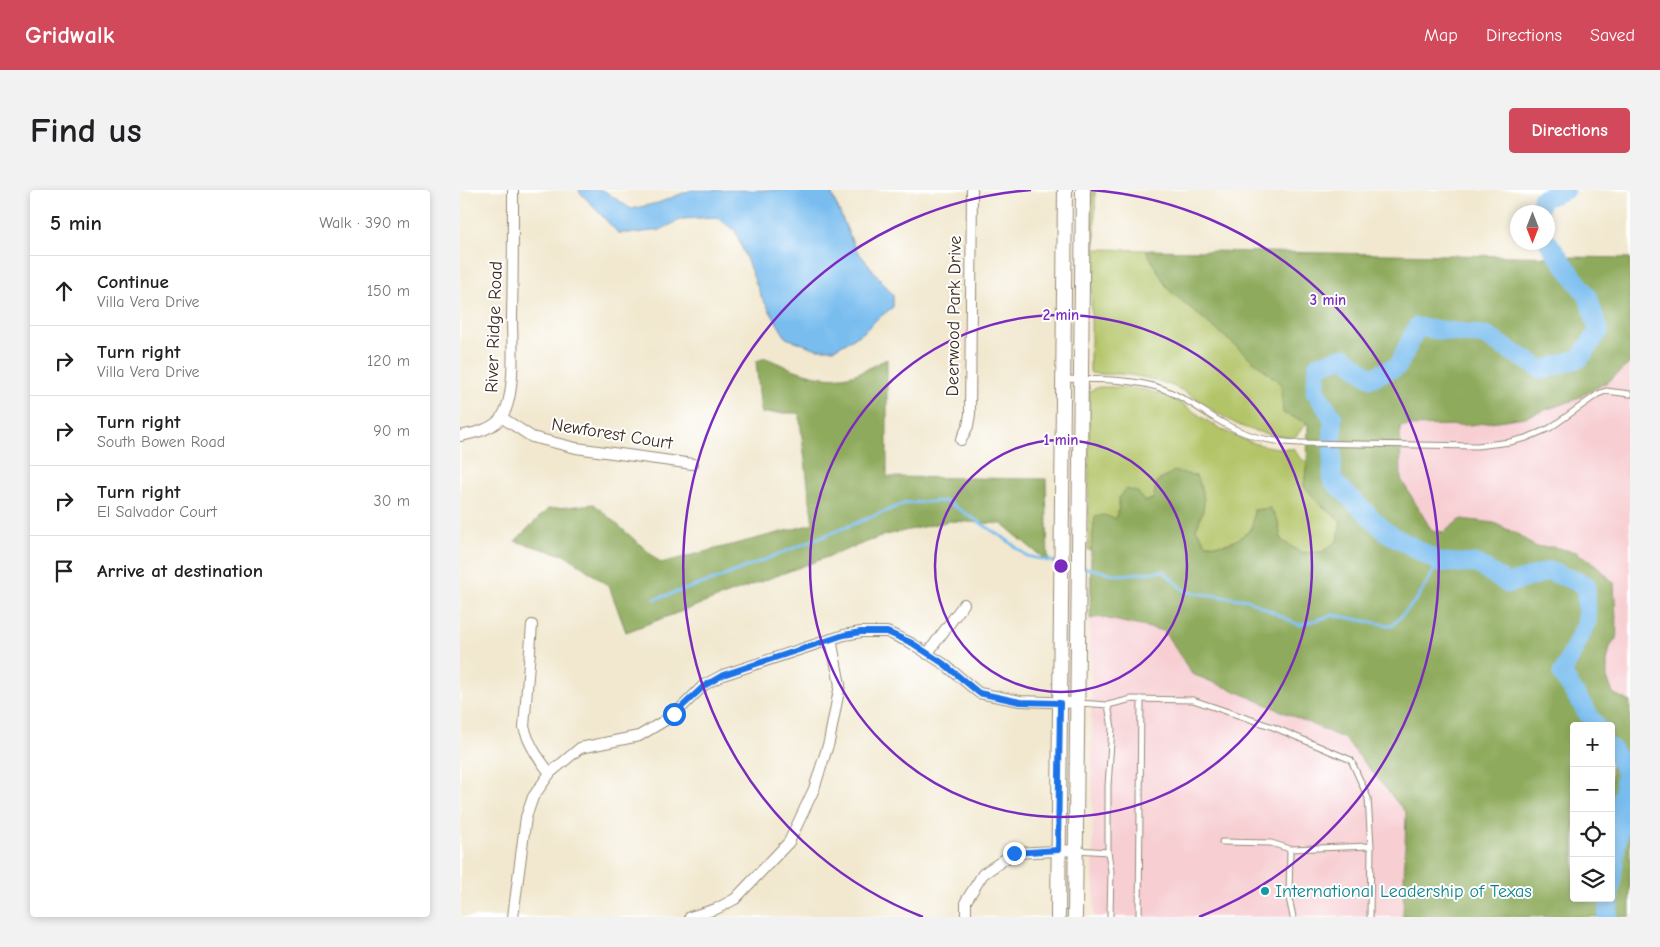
<!DOCTYPE html>
<meta charset="utf-8">
<style>
:root{--surface:#fff;--page:#f2f2f2;--text:#202124;--muted:#757577;--line:#e0e0e0;--accent:#d1495b}
body{margin:0;font-family:"Comic Neue",sans-serif;background:var(--page);color:var(--text)}
.controls{position:absolute;right:15px;bottom:15px;display:grid;overflow:hidden;border-radius:5px;box-shadow:0 2px 8px #0003}
.controls button{width:45px;height:45px;display:grid;place-items:center;padding:0;border:0;border-bottom:1px solid var(--line);background:var(--surface);color:var(--text);font:25px sans-serif}
.compass{position:absolute;left:1050px;top:15px;width:45px;height:45px;border-radius:50%;background:var(--surface);box-shadow:0 2px 8px #0003;rotate:180deg}
.stop{position:absolute;width:15px;height:15px;margin:-11px;border:4px solid #1a73e8;border-radius:50%;background:#fff}
.stop.end{background:#1a73e8;border-color:#fff;box-shadow:0 1px 5px #0008}
.list{margin:0;padding:0;list-style:none}
h2{display:flex;justify-content:space-between;align-items:center;height:65px;margin:0;padding:0 20px;font-size:21px}
h2 small{font-size:16px;font-weight:400;color:var(--muted)}
.list li{display:grid;grid-template-columns:32px 1fr auto;gap:15px;align-items:center;box-sizing:border-box;height:70px;padding:0 20px;border-top:1px solid var(--line)}
.list b{display:block;font-size:19px;white-space:nowrap}
.list p{margin:0;font-size:16px;white-space:nowrap;color:var(--muted)}
.list em{font-size:16px;font-style:normal;color:var(--muted)}
.icon{flex:none;width:28px;height:28px;fill:none;stroke:currentColor;stroke-width:2;stroke-linecap:round;stroke-linejoin:round}
.map{position:relative;flex:none;width:1170px;height:727px;overflow:hidden;border-radius:5px}
header{display:flex;align-items:center;gap:30px;box-sizing:border-box;height:70px;padding:0 25px;background:var(--accent);color:#fff}
header strong{font-size:24px}
nav{display:flex;gap:28px;margin-inline-start:auto;font-size:18px}
.intro{display:flex;align-items:center;justify-content:space-between;box-sizing:border-box;height:120px;padding:0 30px}
h1{margin:0;font-size:35px}
.button{padding:12px 22px;border-radius:5px;background:var(--accent);color:#fff;font-size:18px;font-weight:700}
main{display:flex;gap:30px;padding:0 30px}
aside{flex:1;background:var(--surface);border-radius:5px;box-shadow:0 2px 8px #0003}
.map>svg:first-child{display:block}
.built{fill:#f7cfd3}
.green{fill:#b3c467;stroke:#777742}
.forest{fill:#8eaa5c;stroke:#646a3d;fill-rule:evenodd}
.water{fill:#79bdef;stroke:#5a7486}
.lines{fill:none;stroke-linecap:round;stroke-linejoin:round}
.stream{stroke:#79bdef;stroke-width:3}
.river{stroke:#79bdef;stroke-width:19}
.service-casing{stroke:#968976;stroke-width:7}
.minor-casing{stroke:#968976;stroke-width:12}
.secondary-casing{stroke:#968976;stroke-width:16}
.service{stroke:#fff;stroke-width:5}
.minor{stroke:#fff;stroke-width:10}
.secondary{stroke:#fff;stroke-width:14}
.route{stroke:#1a73e8;stroke-width:6}
.ring{fill:none;stroke:#7b2cbf;stroke-width:2.5}
.culture-dot{fill:#0f9aa8;stroke:#fff;stroke-width:2}
.labels{text-anchor:middle;dominant-baseline:central;stroke-width:4;stroke-linejoin:round;paint-order:stroke}
.street-label{font-size:18px;fill:#3b2a1e;stroke:#fff}
.culture-label{font-size:18px;fill:#0d838f;stroke:#fff;text-anchor:start}
.centre{fill:#7b2cbf;stroke:#fff;stroke-width:2.5}
.ring-label{font-size:15px;text-anchor:middle;font-weight:bold;fill:#7b2cbf;stroke:#fff;stroke-width:4;stroke-linejoin:round;paint-order:stroke}
</style>
<header>
<strong>Gridwalk</strong>
<nav><a>Map</a><a>Directions</a><a>Saved</a></nav>
</header>
<div class="intro"><h1>Find us</h1><a class="button">Directions</a></div>
<main>
<aside>
<h2>5 min<small>Walk · 390 m</small></h2>
<ul class="list">
<li><svg class="icon" aria-label="ahead" viewBox="0 0 24 24"><path d="M12 20V5M6 11l6-6 6 6"/></svg><div><b>Continue</b><p>Villa Vera Drive</p></div><em>150 m</em></li>
<li><svg class="icon" aria-label="right" viewBox="0 0 24 24"><path d="M7 20v-9h11M14 6l5 5-5 5"/></svg><div><b>Turn right</b><p>Villa Vera Drive</p></div><em>120 m</em></li>
<li><svg class="icon" aria-label="right" viewBox="0 0 24 24"><path d="M7 20v-9h11M14 6l5 5-5 5"/></svg><div><b>Turn right</b><p>South Bowen Road</p></div><em>90 m</em></li>
<li><svg class="icon" aria-label="right" viewBox="0 0 24 24"><path d="M7 20v-9h11M14 6l5 5-5 5"/></svg><div><b>Turn right</b><p>El Salvador Court</p></div><em>30 m</em></li>
<li><svg class="icon" aria-label="arrive" viewBox="0 0 24 24"><path d="M6 21V4h12l-3 4 3 4H6"/></svg><div><b>Arrive at destination</b></div></li>
</ul>
</aside>
<div class="map">
<svg width="1170" height="727" viewBox="0 0 1170 727">
<rect width="100%" height="100%" fill="#fff"/>
<filter id="ink" filterUnits="userSpaceOnUse"><feTurbulence type="fractalNoise" baseFrequency=".02" numOctaves="2"/><feDisplacementMap in="SourceGraphic" scale="10" xChannelSelector="R" yChannelSelector="G"/><feConvolveMatrix kernelMatrix="1 2 1 2 8 2 1 2 1" color-interpolation-filters="sRGB"/></filter>
<filter id="wash" filterUnits="userSpaceOnUse"><feTurbulence type="fractalNoise" baseFrequency=".0096" numOctaves="4" result="noise"/><feDisplacementMap in="SourceGraphic" scale="20" xChannelSelector="R" yChannelSelector="G"/><feGaussianBlur stdDeviation="1.12" result="paint"/><feColorMatrix in="noise" values="0 0 0 0 0 0 0 0 0 0 0 0 0 0 0 0 0 1.4 0 .05"/><feComposite in="paint" operator="in"/></filter>
<g filter="url(#wash)">
<rect width="100%" height="100%" fill="#f1e8cf"/>
<!-- built -->
<path class="built" d="M1170 173V512L1153 503 1147 488V472L1150 457 1157 447 1155 429 1092 357H1075L1059 345 1001 329 984 342 972 341 941 289 940 235H1010L1065 227 1114 210 1149 191Z
M639 427 704 441 732 484 778 502 885 549 946 623 943 727H634L630 429Z"/>
<!-- green -->
<path class="green" d="M635 0V59L686 60 708 99 821 194 823 223 848 232 835 247C812 246 790 242 769 230 749 219 732 203 710 195 693 189 676 185 658 184 649 184 640 185 631 183L630 181V160L631 153 632 39 631 3Z
M639 197C660 197 680 197 700 204 717 209 731 220 746 230 774 248 802 259 835 259L838 266 847 273 844 296 861 315 881 331 878 350 862 362 841 363 821 350 818 331 792 338 781 348 764 355 746 354 736 339C746 315 747 309 736 286L697 292 693 309 684 312 659 308V319L655 329 635 327 631 360H628L629 201Z"/>
<!-- forest -->
<path class="forest" d="M686 60 1170 68V173L1149 191 1114 210 1065 227 1010 235 940 236 941 289 972 341 984 342 1001 329 1034 333 1059 345 1075 357H1092L1116 362 1136 375 1154 393 1157 447 1150 457 1147 472V488L1153 503 1170 512V727H943L946 623 885 549 778 502 732 484 704 441 639 427 630 429 631 360 635 327 644 325 655 329 659 319V308L666 299 678 302 684 312 693 309 697 292 714 281 736 286C747 309 746 315 736 339L746 354C769 356 775 353 792 338L794 320 810 318 818 331 821 350 841 363 862 362 878 350 881 331 861 315 844 296 847 273 848 233 823 223 821 194 708 99ZM1114 536H1151V708H1114Z
M306 168C332 179 359 192 388 186 400 184 416 174 427 169V287L586 289 588 372 542 334 490 331 426 345 166 442 149 396 107 366 55 351 88 319 134 314 201 373 353 334 339 223H301L296 171Z"/>
<!-- water -->
<path class="water" d="M118 0H143L171 19 198 13 231 0H370L395 58 433 105V117L417 129 404 142 374 159H357L326 148 301 106 275 40 256 27 222 29 200 40 176 43H158Z"/>
<g class="lines">
<!-- stream -->
<path class="stream" d="M622 377 659 385 703 381 726 402 788 410 839 435 874 425 932 436 957 409 979 372
M195 409 254 390 446 313 486 311 544 348 567 366 599 373"/>
<!-- river -->
<path class="river" d="M1078 22 1082 9 1105 0
M1088 52 1128 107 1139 141 1120 168 1083 180 1026 146 957 137 938 176 911 188 884 167 858 175 855 201 873 228 872 290 926 342 979 372 1018 374 1048 394 1089 381 1126 395 1127 432 1102 484 1136 536
M1151 558 1166 581 1151 697
M1147 727 1150 708"/>
</g>
</g>
<g filter="url(#ink)">
<g class="lines">
<defs>
<path id="service" d="M604 189C638 190 671 188 703 199 722 206 739 219 756 229 784 246 808 252 840 253L1017 256 1050 252 1066 248 1090 238 1138 204 1146 201 1170 204
M619 513 648 515 652 538 648 596V662L651 681 650 727
M648 515 672 509 733 510 813 537 891 570 908 608 911 656 910 727
M762 652 811 653 830 659 829 708 833 727
M830 659 911 656
M616 660 648 662
M679 727 681 509"/>
<path id="minor" d="M41 227 72 247 116 258 233 274
M0 246C15 243 35 239 43 225 56 204 52 151 52 126 53 84 53 42 53 0
M501 250 508 236 510 224 512 0
M72 435 64 537C69 555 78 568 90 583
M467 464 504 414
M53 727 66 627 73 607 90 583 120 558 179 546 214 525 244 495 263 485 384 445 401 442H427L451 453 484 474 519 503 560 511 617 513
M230 727 256 719 275 709 329 652 354 599 369 552 380 495 371 449
M506 727V711L523 684 554 663 616 660"/>
<path id="secondary" d="M598 727 605 0
M615 727 623 0"/>
</defs>
<!-- service casing -->
<use href="#service" class="service-casing"/>
<!-- minor casing -->
<use href="#minor" class="minor-casing"/>
<!-- secondary casing -->
<use href="#secondary" class="secondary-casing"/>
<!-- service -->
<use href="#service" class="service"/>
<!-- minor -->
<use href="#minor" class="minor"/>
<!-- secondary -->
<use href="#secondary" class="secondary"/>
</g>
</g>
<g class="lines" filter="url(#ink)">
<!-- route -->
<path class="route" d="M214 524 244 496 263 485 384 445 401 442H427L452 453 484 474 519 503 560 512 600 513 598 660 554 663"/>
</g>
<!-- distance rings -->
<g class="ring">
<circle cx="601" cy="376" r="126"/>
<circle cx="601" cy="376" r="251"/>
<path d="M463 727A377 377 0 0 1 571 0M631 0A377 377 0 0 1 739 727"/>
</g>
<!-- markers -->
<circle class="culture-dot" cx="805" cy="701" r="5"/>
<g class="labels">
<!-- street labels -->
<g class="street-label">
<text transform="translate(494 126) rotate(-89)">Deerwood Park Drive</text>
<text transform="translate(34 137) rotate(-88)">River Ridge Road</text>
<text transform="translate(152 244) rotate(9)">Newforest Court</text>
</g>
<!-- culture labels -->
<g class="culture-label">
<text x="815" y="701">International Leadership of Texas</text>
</g>
</g>
<circle cx="601" cy="376" r="8" class="centre"/>
<g class="ring-label">
<text x="868" y="115">3 min</text>
<text x="601" y="130">2 min</text>
<text x="601" y="255">1 min</text>
</g>
</svg>
<div class="controls">
<button>+</button>
<button>−</button>
<button><svg class="icon" aria-label="locate" viewBox="0 0 24 24"><circle cx="12" cy="12" r="6"/><path d="M12 2v4M12 18v4M2 12h4M18 12h4"/></svg></button>
<button><svg class="icon" aria-label="layers" viewBox="0 0 24 24"><path d="M12 4l9 5-9 5-9-5zM3 14l9 5 9-5"/></svg></button>
</div>
<svg class="compass" viewBox="-18 -18 36 36"><path d="M0-13l5 13h-10z" fill="#e53935"/><path d="M0 13l5-13h-10z" fill="#757577"/></svg>
<div class="stop" style="left:214px;top:524px"></div>
<div class="stop end" style="left:554px;top:663px"></div>
</div>
</main>
